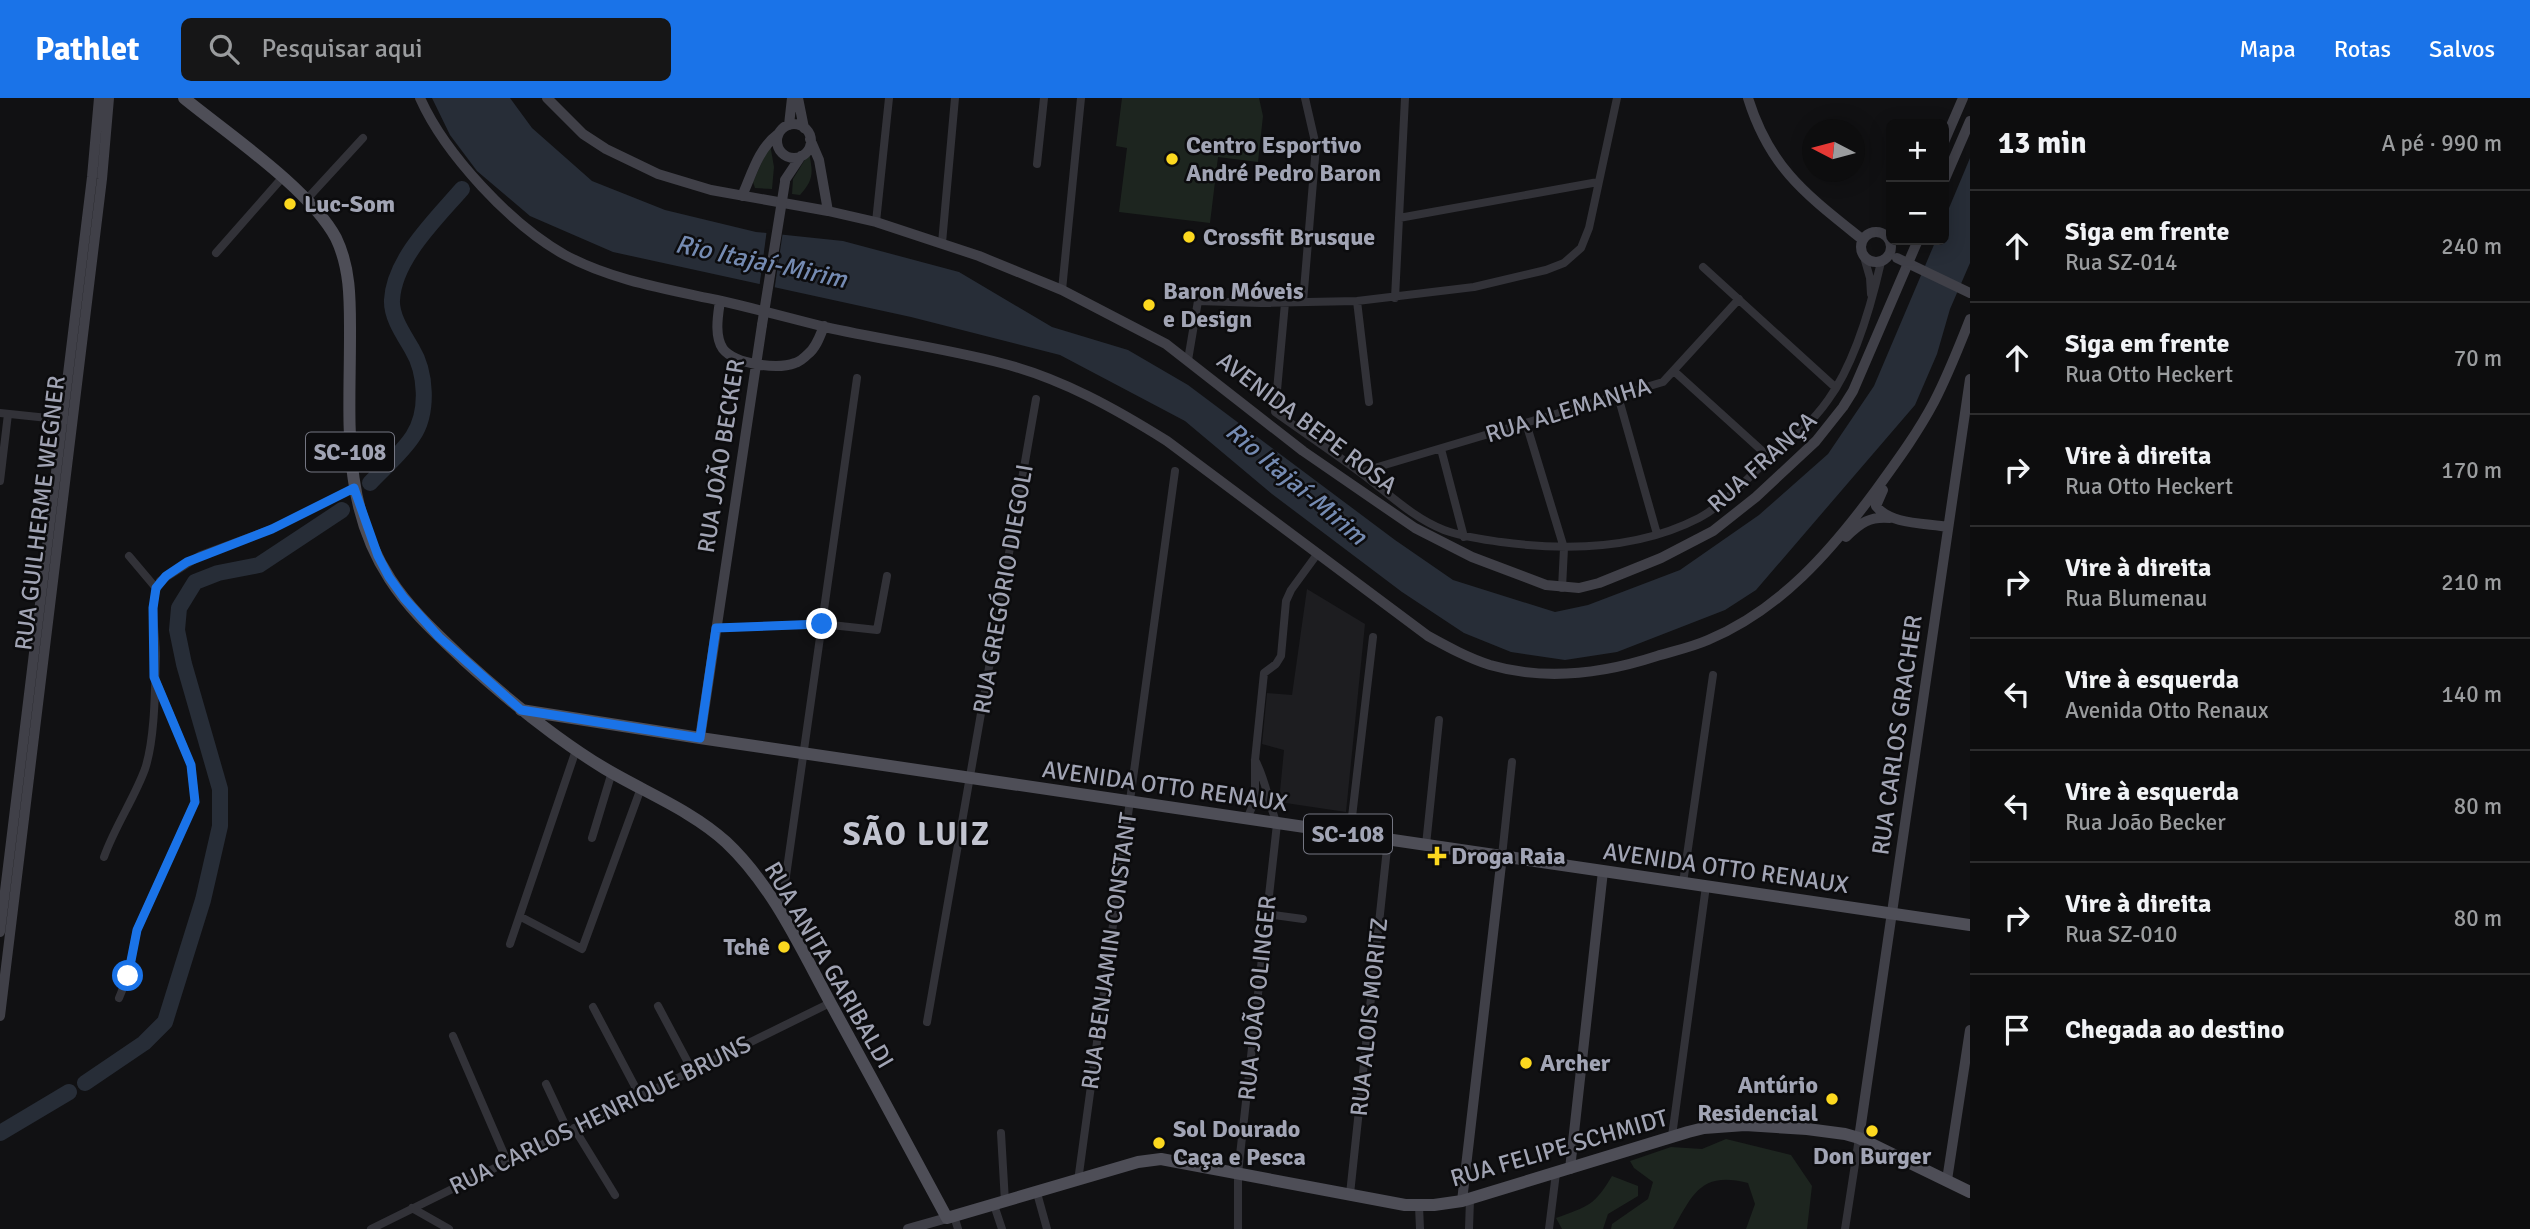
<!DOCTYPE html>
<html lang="pt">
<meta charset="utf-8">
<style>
:root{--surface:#0d0d0e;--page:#161617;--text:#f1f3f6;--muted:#9a9c9e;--line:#2d2d2e;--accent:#1a73e8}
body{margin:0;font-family:Signika,sans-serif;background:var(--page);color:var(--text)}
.controls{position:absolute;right:21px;top:21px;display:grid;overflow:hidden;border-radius:10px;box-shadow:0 4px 18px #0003}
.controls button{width:63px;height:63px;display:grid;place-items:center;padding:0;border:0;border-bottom:2px solid var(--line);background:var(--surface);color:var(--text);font:35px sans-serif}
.compass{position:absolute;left:1802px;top:21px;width:63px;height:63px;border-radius:50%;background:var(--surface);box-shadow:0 4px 18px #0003;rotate:276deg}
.stop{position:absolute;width:21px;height:21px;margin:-16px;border:5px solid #1a73e8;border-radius:50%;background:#fff}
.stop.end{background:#1a73e8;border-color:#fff;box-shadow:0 2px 7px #0008}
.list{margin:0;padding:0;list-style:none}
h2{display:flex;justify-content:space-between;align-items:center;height:91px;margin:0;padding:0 28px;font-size:30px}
h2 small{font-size:23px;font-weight:400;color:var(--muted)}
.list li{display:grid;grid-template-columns:46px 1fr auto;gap:21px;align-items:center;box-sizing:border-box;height:112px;padding:0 28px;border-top:2px solid var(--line)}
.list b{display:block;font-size:26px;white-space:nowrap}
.list p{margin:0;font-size:23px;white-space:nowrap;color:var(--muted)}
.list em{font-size:23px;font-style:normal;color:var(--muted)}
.icon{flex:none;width:38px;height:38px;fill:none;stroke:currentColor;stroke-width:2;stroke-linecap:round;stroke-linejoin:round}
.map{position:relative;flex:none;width:1970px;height:1131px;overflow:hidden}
header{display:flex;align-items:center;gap:42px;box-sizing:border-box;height:98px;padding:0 35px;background:var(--accent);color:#fff}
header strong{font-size:33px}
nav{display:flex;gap:38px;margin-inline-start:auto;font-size:24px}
.search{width:490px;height:63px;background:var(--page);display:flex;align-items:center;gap:18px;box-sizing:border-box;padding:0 24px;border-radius:10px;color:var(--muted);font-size:26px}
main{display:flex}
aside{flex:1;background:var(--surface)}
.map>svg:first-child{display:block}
.built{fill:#1d1d20}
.green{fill:#1d251f}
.water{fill:#272d37}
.pier{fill:#111113}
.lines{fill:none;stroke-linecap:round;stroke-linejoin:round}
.river{stroke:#272d37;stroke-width:16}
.street{stroke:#323238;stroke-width:8}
.secondary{stroke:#404048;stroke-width:10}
.primary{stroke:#4e4e57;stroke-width:12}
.secondary-bridge{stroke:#404048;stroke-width:10}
.route{stroke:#1a73e8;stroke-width:9}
.poi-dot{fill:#fcd81f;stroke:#0c0c0e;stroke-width:2.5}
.labels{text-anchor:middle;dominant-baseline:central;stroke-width:5;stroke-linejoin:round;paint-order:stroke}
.shield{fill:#0c0c0e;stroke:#747682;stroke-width:2}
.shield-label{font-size:23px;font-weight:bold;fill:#a1a4b4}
.poi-label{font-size:24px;font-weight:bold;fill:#a1a4b4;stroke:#0c0c0e;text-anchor:start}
.street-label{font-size:24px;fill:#a1a4b4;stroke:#0c0c0e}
.water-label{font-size:26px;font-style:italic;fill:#758bb2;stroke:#0c0c0e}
.district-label{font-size:32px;font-weight:bold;letter-spacing:2px;fill:#c2c4d0;stroke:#0c0c0e}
</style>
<header>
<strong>Pathlet</strong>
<div class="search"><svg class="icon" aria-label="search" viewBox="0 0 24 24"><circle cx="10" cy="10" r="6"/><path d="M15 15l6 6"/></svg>Pesquisar aqui</div>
<nav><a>Mapa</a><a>Rotas</a><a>Salvos</a></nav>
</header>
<main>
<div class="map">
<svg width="1970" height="1131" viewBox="0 0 1970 1131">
<rect width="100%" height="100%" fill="#111113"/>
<!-- built -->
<path class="built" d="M1307 491 1365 526 1346 714 1279 704 1284 652 1262 646 1267 595 1292 597Z"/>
<!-- green -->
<path class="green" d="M1122 0H1259L1263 18 1258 64 1218 59 1210 125 1119 114 1127 50 1116 48Z
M770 46 774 69 772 91 755 90 753 84Z
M809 55C813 74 814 82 800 97L792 96 793 81Z
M1726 1041 1791 1057 1812 1088 1807 1131H1746L1755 1106 1748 1085C1702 1073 1693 1095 1673 1131H1611L1612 1126 1648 1101 1653 1084 1634 1070 1630 1063 1671 1049 1702 1051Z
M1612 1078 1638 1088V1098L1608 1116 1603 1131H1562L1556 1120C1589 1108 1594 1108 1612 1078Z"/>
<!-- water -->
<path class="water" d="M432 0H510L532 30 592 83 665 112 756 134 843 143 959 174 1052 229 1128 252 1188 287 1395 442 1453 482 1555 514 1588 507 1680 472 1759 417 1828 356 1874 288 1936 142H1944V122L1970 60V165L1950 211 1937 256 1915 307 1756 492 1725 512 1617 554 1565 562 1511 554 1464 535 1402 494 1272 396 1185 323 1060 257 911 219 613 154 530 118 477 73 450 37Z"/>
<!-- pier -->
<path class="pier" d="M767 131 783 133 774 194 759 191Z"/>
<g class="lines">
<!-- river -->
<path class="river" d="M370 385C384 370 402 355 413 338 429 314 426 274 412 251 404 237 391 219 392 202 394 161 436 121 462 91
M85 985 144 945 165 924 203 802 220 728V691L184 566 177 532 179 510 195 484 218 475 259 467 342 412
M0 1035 69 994"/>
<!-- street -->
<path class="street" d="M1037 66 1044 0
M306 102 363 40
M1399 120 1598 84
M876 124 889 0
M942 145 955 0
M216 155 282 80
M1864 159 1870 180 1871 196
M1703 169 1836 290
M1062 192 1081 0
M1395 200 1405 0
M1357 203 1369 304
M1303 204 1316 48 1305 0
M1285 205 1275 314C1303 334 1333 354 1361 375 1388 395 1413 420 1444 432 1463 439 1481 441 1501 444 1567 453 1639 451 1699 420 1725 406 1746 381 1768 362 1789 344 1812 325 1828 302 1855 265 1871 208 1881 164
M1188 262 1198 203 1261 205 1357 203 1474 189 1546 172 1564 165 1581 150 1589 130 1617 0
M1675 274 1770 360
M1618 298 1657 436
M0 315 67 322
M1526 325 1564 450 1562 490
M1441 351 1464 439
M1361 374 1663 284 1739 201
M0 383 8 316
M129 458 156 490
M716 530 822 526 877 532 887 478
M1247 721 1255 702V662L1264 575 1276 566 1281 558 1286 503 1291 492 1318 455
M1350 736 1373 539
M592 740 612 674
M1426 747 1439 622
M1502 758 1512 664
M104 759C115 728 134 701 145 671 155 641 155 591 156 558 156 534 148 505 160 483L201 457 272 431 354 390
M1683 785 1713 577
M781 813 857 280
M1267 816 1303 821
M521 819 582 851 641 690
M510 846 576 652
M119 900 128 878 137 832 195 704 191 667 156 583
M658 908 692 972
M593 909 640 998
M927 924 1036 301
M453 938 507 1063
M546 986 568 1033
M574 1030 615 1097
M1001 1035 1005 1104
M1672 1038 1706 788
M1078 1083 1175 373
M1037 1095 1047 1131
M1350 1096 1388 741
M994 1107 1002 1131
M1419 1108 1420 1131
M412 1110 449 1131
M954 1118 958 1131
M371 1131 830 905
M1238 1131V1075L1277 726C1268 704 1266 682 1255 662
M1469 1131 1470 1101
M1549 1131 1556 1075
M1845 1131 1859 1040"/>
<!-- secondary -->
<path class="secondary" d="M420 0C445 56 511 127 565 157 611 182 666 191 717 202 753 210 789 220 825 229 883 242 943 250 1001 265 1061 280 1116 311 1167 343L1428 538C1448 549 1468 560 1490 567 1545 583 1605 575 1657 558 1674 553 1692 549 1708 542 1780 512 1831 453 1876 392 1897 363 1917 336 1934 304 1948 277 1959 249 1970 221
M547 0 583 36 606 51 658 76 711 92 828 113 876 124 979 158 1062 192 1166 246 1303 353 1415 430 1472 459 1546 487 1579 490 1599 485 1661 460 1713 433 1756 399 1816 343 1843 309 1853 293 1918 142
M798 0 804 30
M1748 0C1770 71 1807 97 1863 142
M777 43a17 17 0 1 1 34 0a17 17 0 1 1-34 0Z
M789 27 792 0
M810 41 819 62 828 113
M1944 44 1963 0
M785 82 801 58
M1944 83 1970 23
M742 98C752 76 758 51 778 36
M1861 149a15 15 0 1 1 30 0a15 15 0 1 1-30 0Z
M720 203C718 217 714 238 723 251 735 266 777 272 795 265 799 264 805 259 808 256 816 250 820 238 824 228
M1883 392 1876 408C1890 427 1927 425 1948 429
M1846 439C1860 425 1870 418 1890 420
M700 640 762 227
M0 834 92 79 99 0
M0 918 102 81 109 0
M1859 1040 1970 281
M1570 1071 1603 773
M1947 1082 1970 932
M1462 1103 1502 758
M908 1131 947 1120"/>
<!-- primary -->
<path class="primary" d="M184 0C228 36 310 91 336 140 351 171 350 205 350 238 350 324 341 406 390 481 410 512 437 536 463 561 507 601 553 639 604 670 644 694 691 712 726 744 773 788 801 851 831 906 870 977 909 1049 947 1120L1138 1064 1161 1061 1405 1107H1434L1462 1103 1688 1034 1704 1030 1745 1027 1807 1031 1845 1036 1859 1040 1970 1094
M521 612 700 640 1970 827"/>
<!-- secondary-bridge -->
<path class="secondary-bridge" d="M1897 160 1970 195
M762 227 785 84"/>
</g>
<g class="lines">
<!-- route -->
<path class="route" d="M128 878 137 832 195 704 191 667 154 579 153 510 156 490 166 478 187 464 272 431 354 390 378 458 389 479 404 500 439 539 521 612 700 640 716 530 822 526"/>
</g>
<!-- markers -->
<g class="poi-dot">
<circle cx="1172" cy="61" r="7"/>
<circle cx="290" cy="106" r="7"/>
<circle cx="1189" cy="139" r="7"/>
<circle cx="1149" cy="207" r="7"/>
<path d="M1433.5 747.5h7v7h7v7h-7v7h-7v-7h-7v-7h7z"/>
<circle cx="784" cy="849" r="7"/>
<circle cx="1526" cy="965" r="7"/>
<circle cx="1832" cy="1001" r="7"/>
<circle cx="1872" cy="1033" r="7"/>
<circle cx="1159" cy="1045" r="7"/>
</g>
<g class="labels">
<!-- shield labels -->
<g class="shield">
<rect x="306" y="334.5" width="88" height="39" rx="5"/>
<rect x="1304" y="716.5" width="88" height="39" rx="5"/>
</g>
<g class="shield-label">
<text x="350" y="354">SC-108</text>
<text x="1348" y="736">SC-108</text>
</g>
<!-- poi labels -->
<g class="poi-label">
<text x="1186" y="47">Centro Esportivo<tspan x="1186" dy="28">André Pedro Baron</tspan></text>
<text x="304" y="106">Luc-Som</text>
<text x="1203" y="139">Crossfit Brusque</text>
<text x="1163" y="193">Baron Móveis<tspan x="1163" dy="28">e Design</tspan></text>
<text x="1451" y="758">Droga Raia</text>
<text x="770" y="849" text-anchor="end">Tchê</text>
<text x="1540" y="965">Archer</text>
<text x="1818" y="987" text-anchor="end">Antúrio<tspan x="1818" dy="28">Residencial</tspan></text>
<text x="1173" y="1031">Sol Dourado<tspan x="1173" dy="28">Caça e Pesca</tspan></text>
<text x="1872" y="1058" text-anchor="middle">Don Burger</text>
</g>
<!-- street labels -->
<g class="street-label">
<text transform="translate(1568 312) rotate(-17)">RUA ALEMANHA</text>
<text transform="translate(1307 325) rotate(37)">AVENIDA BEPE ROSA</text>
<text transform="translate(721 358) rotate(-81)">RUA JOÃO BECKER</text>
<text transform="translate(1762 364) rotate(-42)">RUA FRANÇA</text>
<text transform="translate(40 415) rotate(-83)">RUA GUILHERME WEGNER</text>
<text transform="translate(1003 491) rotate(-80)">RUA GREGÓRIO DIEGOLI</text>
<text transform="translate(1897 637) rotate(-82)">RUA CARLOS GRACHER</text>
<text transform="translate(1165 688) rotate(8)">AVENIDA OTTO RENAUX</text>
<text transform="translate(1726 770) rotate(8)">AVENIDA OTTO RENAUX</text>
<text transform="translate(1109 853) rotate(-82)">RUA BENJAMIN CONSTANT</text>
<text transform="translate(829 867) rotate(60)">RUA ANITA GARIBALDI</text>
<text transform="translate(1257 900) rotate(-84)">RUA JOÃO OLINGER</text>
<text transform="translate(1369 919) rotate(-84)">RUA ALOIS MORITZ</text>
<text transform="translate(600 1017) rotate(-26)">RUA CARLOS HENRIQUE BRUNS</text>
<text transform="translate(1559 1050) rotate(-16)">RUA FELIPE SCHMIDT</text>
</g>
<!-- water labels -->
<g class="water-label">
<text transform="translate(761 164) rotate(12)">Rio Itajaí-Mirim</text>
<text transform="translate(1296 386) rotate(40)">Rio Itajaí-Mirim</text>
</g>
<!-- district labels -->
<g class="district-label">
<text x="917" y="736">SÃO LUIZ</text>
</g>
</g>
</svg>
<div class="controls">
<button>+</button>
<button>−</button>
</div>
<svg class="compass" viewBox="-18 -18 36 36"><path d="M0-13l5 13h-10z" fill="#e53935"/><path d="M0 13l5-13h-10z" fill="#9a9c9e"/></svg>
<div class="stop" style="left:128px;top:878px"></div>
<div class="stop end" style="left:822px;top:526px"></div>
</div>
<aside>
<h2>13 min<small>A pé · 990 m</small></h2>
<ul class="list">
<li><svg class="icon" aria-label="ahead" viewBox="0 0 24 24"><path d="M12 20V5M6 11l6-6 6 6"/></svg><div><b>Siga em frente</b><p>Rua SZ-014</p></div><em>240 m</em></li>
<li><svg class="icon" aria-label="ahead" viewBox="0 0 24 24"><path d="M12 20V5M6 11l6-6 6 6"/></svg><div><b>Siga em frente</b><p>Rua Otto Heckert</p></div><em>70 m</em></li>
<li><svg class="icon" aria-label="right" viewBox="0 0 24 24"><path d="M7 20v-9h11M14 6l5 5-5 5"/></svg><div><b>Vire à direita</b><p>Rua Otto Heckert</p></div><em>170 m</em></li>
<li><svg class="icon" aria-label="right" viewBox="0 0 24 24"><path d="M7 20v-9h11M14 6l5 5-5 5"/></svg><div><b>Vire à direita</b><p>Rua Blumenau</p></div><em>210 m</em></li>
<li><svg class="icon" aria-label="left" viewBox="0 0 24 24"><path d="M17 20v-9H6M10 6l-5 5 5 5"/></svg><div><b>Vire à esquerda</b><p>Avenida Otto Renaux</p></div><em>140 m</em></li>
<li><svg class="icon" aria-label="left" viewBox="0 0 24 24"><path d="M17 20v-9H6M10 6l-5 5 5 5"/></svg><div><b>Vire à esquerda</b><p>Rua João Becker</p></div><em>80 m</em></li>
<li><svg class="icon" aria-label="right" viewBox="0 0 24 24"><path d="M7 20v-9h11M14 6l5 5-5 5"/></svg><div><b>Vire à direita</b><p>Rua SZ-010</p></div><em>80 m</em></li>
<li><svg class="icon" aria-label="arrive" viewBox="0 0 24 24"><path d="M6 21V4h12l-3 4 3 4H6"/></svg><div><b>Chegada ao destino</b></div></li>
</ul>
</aside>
</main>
